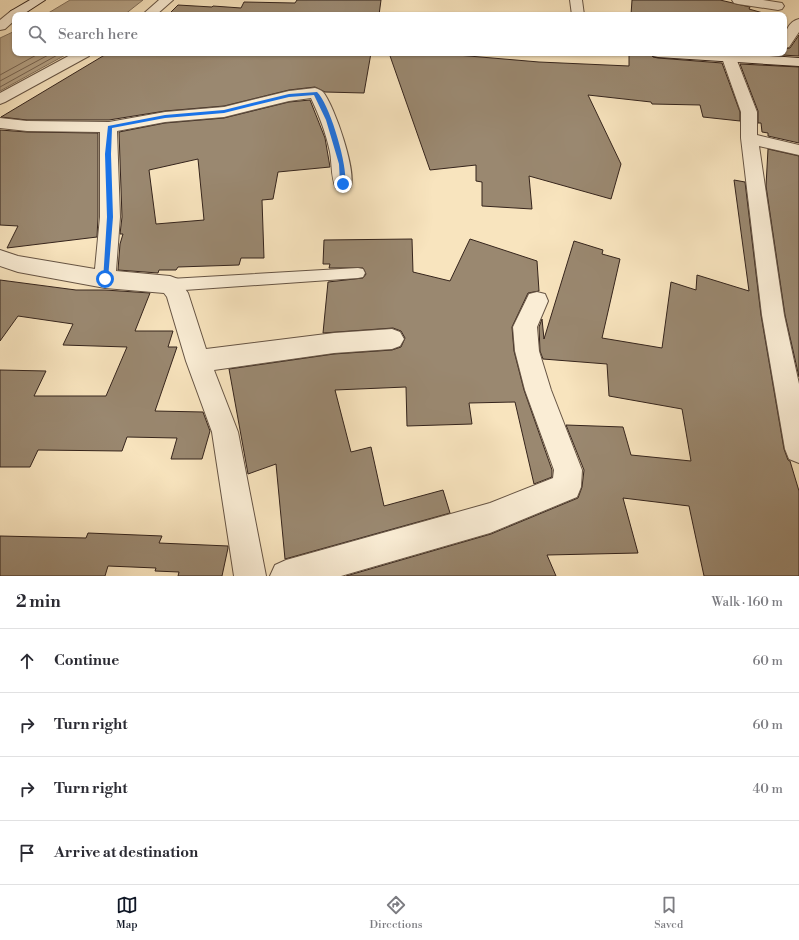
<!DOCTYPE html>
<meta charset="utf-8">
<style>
:root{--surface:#fff;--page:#f7f7f7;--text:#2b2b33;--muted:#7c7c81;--line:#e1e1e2;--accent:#111827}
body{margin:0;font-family:"Libre Bodoni",serif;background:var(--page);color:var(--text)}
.stop{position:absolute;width:12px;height:12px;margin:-9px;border:3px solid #1a73e8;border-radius:50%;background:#fff}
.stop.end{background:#1a73e8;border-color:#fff;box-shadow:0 1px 4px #0008}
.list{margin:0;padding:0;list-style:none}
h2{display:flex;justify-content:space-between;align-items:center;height:52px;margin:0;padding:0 16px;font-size:17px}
h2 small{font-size:13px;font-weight:400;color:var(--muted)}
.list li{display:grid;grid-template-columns:26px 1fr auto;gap:12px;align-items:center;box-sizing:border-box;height:64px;padding:0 16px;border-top:1px solid var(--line)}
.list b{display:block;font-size:15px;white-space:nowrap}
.list em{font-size:13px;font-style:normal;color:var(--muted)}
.icon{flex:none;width:22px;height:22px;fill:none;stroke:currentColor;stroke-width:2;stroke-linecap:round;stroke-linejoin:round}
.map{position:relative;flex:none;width:799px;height:576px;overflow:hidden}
.search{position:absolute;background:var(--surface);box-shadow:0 1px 3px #0004;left:12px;right:12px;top:12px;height:44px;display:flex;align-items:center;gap:10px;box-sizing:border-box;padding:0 14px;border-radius:8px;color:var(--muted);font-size:15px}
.sheet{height:308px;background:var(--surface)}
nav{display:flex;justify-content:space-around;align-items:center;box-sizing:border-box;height:56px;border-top:1px solid var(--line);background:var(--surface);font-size:11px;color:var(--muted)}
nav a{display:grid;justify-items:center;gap:2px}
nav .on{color:var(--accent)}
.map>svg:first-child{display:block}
.water{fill:#b6a387;stroke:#82705c}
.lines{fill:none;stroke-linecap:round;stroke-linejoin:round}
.shore{stroke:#766452;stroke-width:1}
.building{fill:#9a8870;stroke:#35241c;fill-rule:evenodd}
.lane-casing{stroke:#665444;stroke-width:2}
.street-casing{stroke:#665444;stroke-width:2}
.secondary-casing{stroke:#35241c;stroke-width:2}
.lane{fill:#faedd5;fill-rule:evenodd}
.street{fill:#faedd5;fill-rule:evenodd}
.secondary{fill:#faedd5;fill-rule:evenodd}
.route{fill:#1a73e8}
</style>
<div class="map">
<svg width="799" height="576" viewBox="0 0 799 576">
<rect width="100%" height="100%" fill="#f8e4be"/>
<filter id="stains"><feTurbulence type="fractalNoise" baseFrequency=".005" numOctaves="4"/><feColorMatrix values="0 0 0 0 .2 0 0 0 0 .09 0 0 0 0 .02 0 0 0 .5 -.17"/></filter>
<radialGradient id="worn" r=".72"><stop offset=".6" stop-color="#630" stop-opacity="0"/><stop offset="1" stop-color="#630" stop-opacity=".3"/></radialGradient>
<!-- water -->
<path class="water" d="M70 0H143L124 15H45Z
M15 31V53H69L0 91V38Z"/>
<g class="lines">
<!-- shore -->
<path class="shore" d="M0 75 40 53
M0 81 52 53
M0 87 61 53"/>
</g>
<!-- building -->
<path class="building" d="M297 0H381L379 15H168L178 5 212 7 213 6 241 8 244 2 295 3Z
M632 0H720L750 7 749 9 770 15H631Z
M799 35V56L747 53H784V49L790 48Z
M108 53H371L364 93 325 92 315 87 289 90 224 106 165 111 109 120H27L1 117Z
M389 53 457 55 539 62 629 66V53H650L653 57 658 58 722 63 740 112V121L703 117 700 105 652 104 651 102 588 95 621 164 611 199 529 176 532 209 482 206V182L476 181V165L430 170Z
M740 64 799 67V143L768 136V133L762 132 761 123H758V111Z
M310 100 325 138 330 167 278 172 273 199 262 200 264 258H241L239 265 178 267 176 270H159L158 273 118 270 120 244 123 234H120L122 217 119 132 165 123 224 118 289 102ZM198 159 204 220 156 224 149 170Z
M0 130 27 132 98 133V217L97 237 7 248 18 226 0 225Z
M768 149 799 156V377L785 315 766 186Z
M734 180 745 182 761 315 784 449 788 460 790 461 799 491V576H704L689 506 623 498 638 553 547 555 556 576H346L491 534 578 498 582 487 584 470 566 425 623 427 631 455 691 461 682 409 609 396 607 364 543 359 540 351 539 327 542 319 544 339 574 241 603 250 602 254 620 259 602 338 662 348 671 282 696 290 697 275 749 291Z
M412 239 413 272 450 281 470 239 537 261 539 291 528 293 512 327 514 351 524 390 552 470V477L534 484 515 402 469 403 472 424 407 426 406 387 335 390 351 452 371 447 384 506 443 490 450 513 285 559 276 464 248 474 229 369 334 354 392 350 401 347 405 338 401 331 393 328 323 333 328 282 363 278 366 274 363 268H329L330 264H323L324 240Z
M0 280 76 290H105L150 293 135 331H173L168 347H177L155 411 203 412 210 431 202 459H171L177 438 127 437 122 451 38 450 30 467H0V370L46 371 34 396H106L127 347 63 345 73 324 18 316 0 341Z
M88 533 162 536 159 543 228 546V548L222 576H178L179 572 155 571 156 568 108 566 105 576H0V536L86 538Z"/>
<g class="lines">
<defs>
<path id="lane" d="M358 268 363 269 365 273 363 277 358 278 170 291 165 289 163 285 165 281 170 279Z"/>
<path id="street" d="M159 0H173L156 15H142Z
M570 0H582L584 15H572Z
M732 0H763L782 3 784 6 782 9 778 10 738 4 734 3Z
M15 10 19 11 21 15H15V20L5 29 0 30V20L11 11Z
M799 19V32L789 47 784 48C784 37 786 22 799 19Z
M74 53H91L89 56 5 102 0 104V93Z
M729 54 734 55 736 58 757 112V135L799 145V155L759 146 784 315 799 384V463L789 459 785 449 762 315 741 138V112L722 58 724 55Z
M315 88C318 89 321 90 323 92 334 105 358 174 350 188L343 190 336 188C331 179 332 163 330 152 326 133 319 115 311 98L289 101 224 117 165 122 117 131 120 217 116 271 170 276 178 279 188 293 206 349 334 333 392 329 400 332 404 339 400 346 392 349 334 353 214 370 238 432 266 576H234L212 432 186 361 167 297 164 293 105 288 18 272 0 266V250L18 256 95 269 100 217V132L27 131 0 128V118L27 121 109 122 165 112 224 107 289 91Z
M537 292 545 294 548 301 537 327 539 351 551 390 582 470 581 487 577 497 490 533 341 576H270L275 565 286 560 490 503 553 478 554 470 525 390 515 351 513 327 529 294Z"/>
<path id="secondary" d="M30 0H45L22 15H15V18L11 17 9 14 11 11Z
M651 53H724L799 58V66L658 57 653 56Z"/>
</defs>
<!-- lane casing -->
<use href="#lane" class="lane-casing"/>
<!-- street casing -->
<use href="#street" class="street-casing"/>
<!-- secondary casing -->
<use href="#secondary" class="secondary-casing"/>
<!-- lane -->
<use href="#lane" class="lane"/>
<!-- street -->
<use href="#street" class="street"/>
<!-- secondary -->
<use href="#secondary" class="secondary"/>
</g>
<!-- route -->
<path class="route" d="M317 92C330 104 349 169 345 186L340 184 339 164 326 120 314 95 289 97 224 113 165 118 112 128 111 154 113 217 108 279 107 281H103L107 217 105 154 108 126 165 115 224 110 289 94Z"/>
<rect width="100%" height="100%" filter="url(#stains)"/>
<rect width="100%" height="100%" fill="url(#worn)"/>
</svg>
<div class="stop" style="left:105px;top:279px"></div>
<div class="stop end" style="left:343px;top:184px"></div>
<div class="search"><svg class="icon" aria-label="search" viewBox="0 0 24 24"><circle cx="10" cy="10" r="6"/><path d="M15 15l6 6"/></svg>Search here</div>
</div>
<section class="sheet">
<h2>2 min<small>Walk · 160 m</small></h2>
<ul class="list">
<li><svg class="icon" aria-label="ahead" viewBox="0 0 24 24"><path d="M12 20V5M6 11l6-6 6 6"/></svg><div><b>Continue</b></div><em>60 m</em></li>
<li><svg class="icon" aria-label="right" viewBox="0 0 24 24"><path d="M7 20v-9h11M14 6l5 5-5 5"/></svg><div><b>Turn right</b></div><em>60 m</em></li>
<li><svg class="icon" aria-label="right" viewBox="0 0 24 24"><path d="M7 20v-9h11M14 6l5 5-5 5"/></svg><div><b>Turn right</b></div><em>40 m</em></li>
<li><svg class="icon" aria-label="arrive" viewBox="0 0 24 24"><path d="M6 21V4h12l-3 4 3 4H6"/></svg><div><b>Arrive at destination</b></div></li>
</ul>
</section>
<nav>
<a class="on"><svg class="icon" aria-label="map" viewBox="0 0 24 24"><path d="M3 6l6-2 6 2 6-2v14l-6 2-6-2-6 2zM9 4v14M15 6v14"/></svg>Map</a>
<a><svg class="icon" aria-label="directions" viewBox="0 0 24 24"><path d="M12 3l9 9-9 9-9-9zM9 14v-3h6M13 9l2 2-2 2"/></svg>Directions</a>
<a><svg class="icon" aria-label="saved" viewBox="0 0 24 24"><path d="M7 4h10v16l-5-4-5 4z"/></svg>Saved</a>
</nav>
